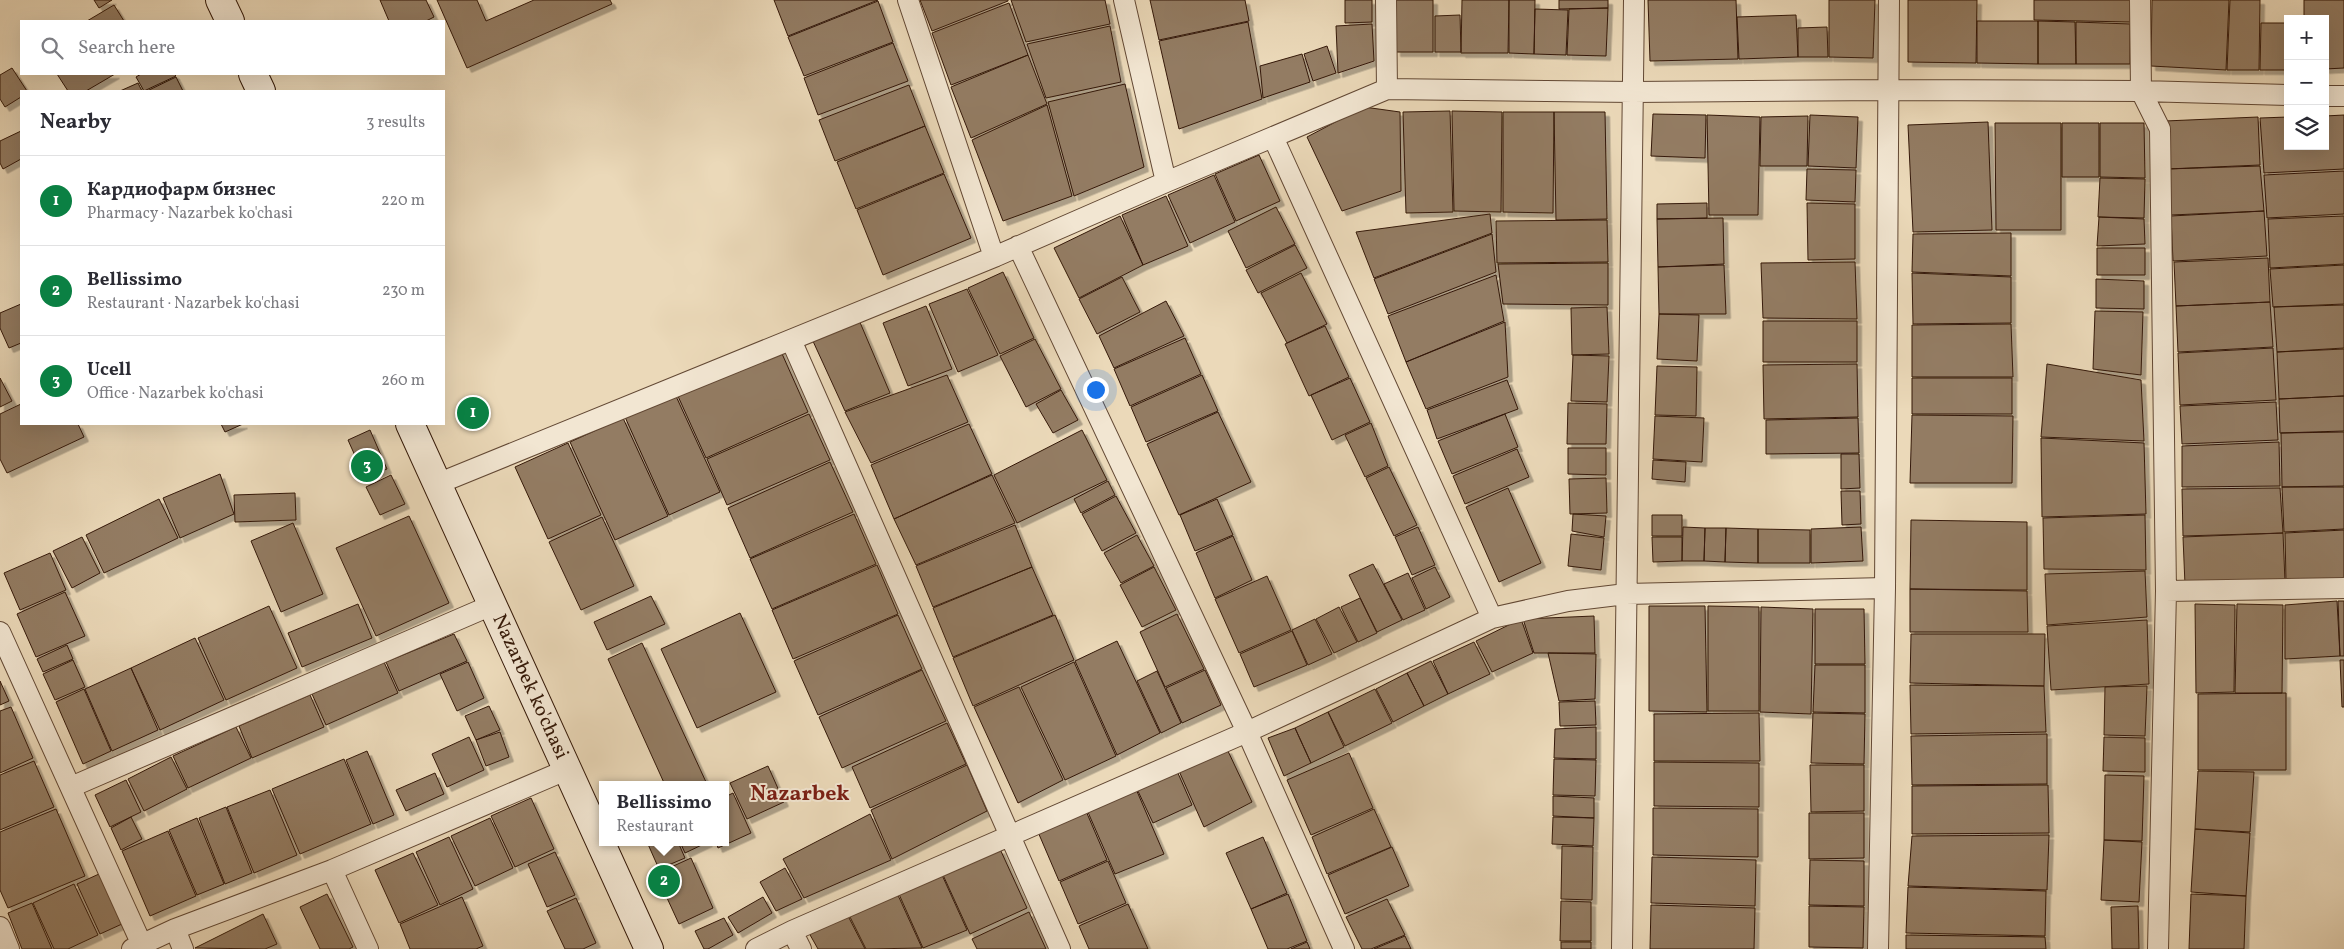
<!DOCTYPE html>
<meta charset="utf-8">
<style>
:root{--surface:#fff;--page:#f2f2f3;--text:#2b2b33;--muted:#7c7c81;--line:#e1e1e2;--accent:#0b8043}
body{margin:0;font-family:Vollkorn,serif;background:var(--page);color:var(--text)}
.controls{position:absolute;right:15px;top:15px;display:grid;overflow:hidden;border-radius:0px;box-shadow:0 5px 20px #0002}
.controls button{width:45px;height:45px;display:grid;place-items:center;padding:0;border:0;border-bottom:1px solid var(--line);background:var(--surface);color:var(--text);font:25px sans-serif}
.you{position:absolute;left:1095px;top:389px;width:18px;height:18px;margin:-12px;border:4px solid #fff;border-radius:50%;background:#1a73e8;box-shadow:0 0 0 8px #1a73e833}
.badge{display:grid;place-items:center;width:32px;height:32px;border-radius:50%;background:var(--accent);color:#fff;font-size:16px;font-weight:700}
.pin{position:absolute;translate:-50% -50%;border:2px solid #fff;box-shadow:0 1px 5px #0006}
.popup{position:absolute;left:599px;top:781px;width:130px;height:65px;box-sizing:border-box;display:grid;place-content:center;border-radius:0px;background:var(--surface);filter:drop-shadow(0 1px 4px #0005);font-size:16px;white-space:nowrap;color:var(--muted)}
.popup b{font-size:19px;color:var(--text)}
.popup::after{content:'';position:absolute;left:50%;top:100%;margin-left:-10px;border:10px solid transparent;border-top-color:var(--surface)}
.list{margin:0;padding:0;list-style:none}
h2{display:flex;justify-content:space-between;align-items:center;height:65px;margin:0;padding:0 20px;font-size:21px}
h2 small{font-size:16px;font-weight:400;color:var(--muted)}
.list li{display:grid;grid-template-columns:32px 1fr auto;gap:15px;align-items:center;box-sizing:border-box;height:90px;padding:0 20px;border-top:1px solid var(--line)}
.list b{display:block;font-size:19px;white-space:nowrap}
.list p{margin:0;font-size:16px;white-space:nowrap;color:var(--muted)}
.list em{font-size:16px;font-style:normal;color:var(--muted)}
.icon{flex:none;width:28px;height:28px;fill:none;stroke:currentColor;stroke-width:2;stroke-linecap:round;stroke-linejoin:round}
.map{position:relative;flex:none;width:2344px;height:949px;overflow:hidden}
.search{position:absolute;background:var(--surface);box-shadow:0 5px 20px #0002;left:20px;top:20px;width:425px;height:55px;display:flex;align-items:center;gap:12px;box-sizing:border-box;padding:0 18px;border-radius:0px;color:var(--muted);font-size:19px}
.panel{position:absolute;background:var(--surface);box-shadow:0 5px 20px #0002;left:20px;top:90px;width:425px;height:335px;border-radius:0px}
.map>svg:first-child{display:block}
.building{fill:#937c64;stroke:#341807;filter:url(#shadow)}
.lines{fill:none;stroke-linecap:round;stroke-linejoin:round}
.street-casing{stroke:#624834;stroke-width:22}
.secondary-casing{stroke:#341807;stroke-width:30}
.street{stroke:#f2e6d2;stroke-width:20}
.secondary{stroke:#f2e6d2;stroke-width:28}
.labels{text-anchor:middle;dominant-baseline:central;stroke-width:4;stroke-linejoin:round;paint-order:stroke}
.street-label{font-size:20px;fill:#341807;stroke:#f2e6d2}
.quarter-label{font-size:22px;font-weight:bold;fill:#7a1f14;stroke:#f2e6d2}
</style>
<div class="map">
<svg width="2344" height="949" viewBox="0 0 2344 949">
<defs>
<filter id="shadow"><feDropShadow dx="4.5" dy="4.5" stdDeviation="0" flood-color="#0004"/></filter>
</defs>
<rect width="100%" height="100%" fill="#ebd9b9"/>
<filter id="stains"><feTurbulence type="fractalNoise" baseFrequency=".004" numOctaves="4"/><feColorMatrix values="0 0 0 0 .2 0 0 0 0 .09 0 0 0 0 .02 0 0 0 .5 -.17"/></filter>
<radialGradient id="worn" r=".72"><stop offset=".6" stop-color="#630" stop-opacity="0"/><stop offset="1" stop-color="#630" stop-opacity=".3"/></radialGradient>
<!-- building -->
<path class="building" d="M94 0H112L99 8Z
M380 0H426L434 17 426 21H389Z
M437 0H477L486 21 534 0H610L612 4 467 68Z
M774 0H878L788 36Z
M920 0H1008V1L932 31Z
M1011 0H1105L1110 24 1026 42Z
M1150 0H1245L1249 21 1159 40Z
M1345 0H1372V22L1345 23Z
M1396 0H1433V52H1396Z
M1462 0H1509L1508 53H1461Z
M1509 0H1535L1534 54 1509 53Z
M1559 0H1608V8L1559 9Z
M1648 0H1736L1738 59 1650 61Z
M1829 0H1875L1873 58 1829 57Z
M1908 0H1977L1976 63 1908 62Z
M2034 0H2130V22L2034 20Z
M2152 0H2229L2226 70 2151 66Z
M2230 0H2260L2259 70H2227Z
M2304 0H2344V68L2325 69V19H2304Z
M878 1 893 42 804 76 788 37Z
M1009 3 1028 55 951 85 932 33Z
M114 5 124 21H87Z
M1608 8 1606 56 1567 55 1569 9Z
M1535 9 1568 10 1566 55 1534 54Z
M1460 15 1461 52H1435V16Z
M1796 15 1798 57 1739 59 1737 17Z
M1977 21H2038V64L1977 63Z
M2038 21 2075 22 2076 64H2038Z
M1248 22 1262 99 1179 129 1159 41Z
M2076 22 2130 24V64H2076Z
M2261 23H2288V70H2260Z
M1372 24 1374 61 1338 73 1336 26Z
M1110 26 1121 82 1046 98 1027 44Z
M1827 27 1828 57H1798V28Z
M893 43 908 81 818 115 804 78Z
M1327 46 1336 73 1313 81 1304 54Z
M1302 54 1310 82 1263 98 1260 66Z
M1028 55 1047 104 971 138 951 87Z
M12 68 27 91H21V97L5 107 0 99V75Z
M57 74H115L86 91H68Z
M141 74H174L176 76 144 91 136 77Z
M176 77 183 91H147Z
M138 83 142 91H120Z
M1125 84 1144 167 1074 196 1048 102Z
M909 85 925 126 835 161 819 120Z
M1047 105 1072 196 1003 221 972 140Z
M1364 107 1400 112 1401 191 1342 211 1307 137Z
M1450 111 1453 212 1406 213 1403 112Z
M1452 111 1502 112 1501 212 1454 211Z
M1503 112H1554L1553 213 1503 212Z
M1554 112H1605L1607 219 1556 220Z
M1653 114 1706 115 1705 158 1651 156Z
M1707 115 1760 117 1758 215H1709Z
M1810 115 1858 117 1856 168 1808 166Z
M2344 115V169L2264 173 2260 118 2288 117V146H2325V116Z
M1808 116 1807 166H1760L1761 117Z
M2258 117 2260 165 2167 169 2165 121Z
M1988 122 1992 230 1913 232 1908 125Z
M1995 123H2061V230H1996Z
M2062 123H2099V177H2062Z
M2100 123H2144L2145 178 2100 177Z
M925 126 944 173 856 209 837 162Z
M21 131V159L3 169 0 163V141Z
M1259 155 1280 201 1236 221 1215 174Z
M2260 166 2264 211 2171 215 2167 169Z
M1807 169 1856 170 1855 202 1806 200Z
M2344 171V214L2267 218 2264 175Z
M944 174 971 238 883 275 857 210Z
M1214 175 1235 222 1190 243 1168 195Z
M2100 178 2145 179 2144 218 2098 217Z
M1166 196 1188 246 1143 265 1122 215Z
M1707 203V218L1657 219V204Z
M1807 203 1855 204V259L1808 260Z
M1276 207 1295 244 1246 268 1228 231Z
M2264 211 2267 256 2173 261 2171 216Z
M1490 214 1492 233 1374 278 1356 232Z
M1120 216 1143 265 1079 298 1054 248Z
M2344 216V264L2270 268 2268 219Z
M2099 217 2144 219 2145 244 2097 246Z
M1723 218 1724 264 1658 267 1657 219Z
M1607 220 1608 262 1497 263 1496 221Z
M2011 233V276L1912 272 1913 234Z
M1492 234 1496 272 1388 314 1374 279Z
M1295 245 1307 268 1258 293 1246 270Z
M2097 248H2145V275H2097Z
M2268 258 2270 302 2176 306 2174 262Z
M1855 262 1857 319 1763 318 1761 263Z
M1608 263V305L1503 304 1498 264Z
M1724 265 1726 314H1659L1658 267Z
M2344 265V304L2273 307 2270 269Z
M1003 272 1034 338 1000 354 968 288Z
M1301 273 1327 324 1287 343 1261 293Z
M1912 273 2011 277V323L1913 324Z
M1496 275 1504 321 1406 362 1388 316Z
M1122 277 1140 312 1097 334 1079 299Z
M2096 279 2144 281V309L2096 308Z
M967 289 998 355 958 372 929 304Z
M1166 301 1184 336 1114 368 1099 336Z
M2270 302 2273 347 2178 352 2176 306Z
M21 304V343L9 348 0 328V313Z
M2344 305V348L2277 352 2274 307Z
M926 306 952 369 908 386 883 323Z
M1607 307 1609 354 1572 355 1571 308Z
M2095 311 2143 312 2141 375 2093 369Z
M1659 314 1699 315 1697 361 1657 359Z
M859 320 890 393 845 411 812 339Z
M1763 321H1857V362H1763Z
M1505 322 1508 377 1426 409 1406 362Z
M2011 324 2013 377H1912V325Z
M1325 326 1349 377 1309 396 1285 344Z
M1185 338 1201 374 1130 406 1114 369Z
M1035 339 1061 389 1026 407 1000 356Z
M779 347 808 412 706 458 677 394Z
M2273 348 2276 400 2180 405 2178 353Z
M2344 349V396L2279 399 2277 352Z
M1573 355 1609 356 1607 402 1571 401Z
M1857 364 1858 417 1764 419 1763 365Z
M2047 364 2141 380 2144 441 2041 437Z
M1657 366 1697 367 1696 416 1655 415Z
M947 375 968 422 871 463 845 412Z
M1202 375 1218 411 1146 442 1131 407Z
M0 378 12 401 0 407Z
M1350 378 1370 422 1332 440 1311 395Z
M1912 378H2012V414H1912Z
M1507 380 1518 409 1437 439 1427 410Z
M1061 390 1078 420 1053 433 1036 404Z
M675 394 720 492 669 515 625 417Z
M2344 396V431L2280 433 2279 399Z
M2276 402 2278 440 2182 444 2180 406Z
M1568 403 1607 404 1606 444H1567Z
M21 404V424H78L84 437 7 473 0 459V414Z
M1218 412 1251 482 1179 515 1147 444Z
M809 414 830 460 727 505 707 459Z
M1505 414 1518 447 1452 474 1438 441Z
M1912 415 2013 416 2012 483H1910Z
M1655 416 1704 418 1702 462 1653 459Z
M623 418 668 516 615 540 570 442Z
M1858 418 1859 453 1766 454V420Z
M1371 423 1388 466 1365 477 1345 435Z
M221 424H243L225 432Z
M969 424 992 474 894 519 871 465Z
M370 430 387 469 365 478 348 440Z
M1082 430 1107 480 1017 523 994 475Z
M2344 432V486L2282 487 2281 433Z
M2041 438 2144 443 2146 514 2042 517Z
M2279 442 2280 486 2182 487V446Z
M568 443 601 515 548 539 515 467Z
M1568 448H1606V475L1568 474Z
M1517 449 1529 477 1465 504 1453 476Z
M1841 454H1859L1860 488 1841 489Z
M1653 460 1686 462 1685 482 1652 479Z
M830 462 853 512 750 558 728 508Z
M1389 467 1417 525 1394 536 1366 478Z
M220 474 234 514 180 538 163 498Z
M391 475 405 504 380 515 366 487Z
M992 475 1015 523 916 565 894 519Z
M1606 478 1607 513 1570 514 1569 479Z
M1108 481 1115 495 1081 513 1074 499Z
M2282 487H2344V529L2284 532Z
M1508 488 1541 563 1499 582 1466 507Z
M2280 488 2283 533 2183 536 2182 489Z
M1841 491H1860L1861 524 1842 525Z
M295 493 296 520 235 522 234 495Z
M1116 496 1136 533 1102 551 1082 514Z
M159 499 178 538 104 573 86 535Z
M1217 499 1233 535 1195 551 1180 515Z
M854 514 876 564 772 609 750 559Z
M1573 514 1606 516 1604 537 1572 531Z
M1652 515H1682V536H1652Z
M2145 515 2146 570 2044 569 2043 518Z
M409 516 449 603 376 636 336 548Z
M602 517 634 586 581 610 549 542Z
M1911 520 2027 522V590L1910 589Z
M293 523 323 594 281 612 251 541Z
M1015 525 1032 567 933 607 916 566Z
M1418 527 1435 565 1412 575 1395 537Z
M1683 527 1705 528 1704 561H1682Z
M1861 527 1863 561 1811 563V529Z
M1705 528H1726L1725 562 1704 561Z
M1726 528 1758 529V563L1725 562Z
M1758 529 1810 530V563H1758Z
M2344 530V580L2286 581 2285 533Z
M2283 533 2285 582 2185 585 2183 537Z
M1571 534 1604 538 1601 570 1568 566Z
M1137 535 1154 566 1121 583 1104 553Z
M1233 536 1252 580 1215 598 1196 553Z
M82 537 100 573 72 588 53 551Z
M1652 537H1682V561L1653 562Z
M50 553 66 590 20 610 4 573Z
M1373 564 1402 620 1377 632 1349 575Z
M877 565 898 614 793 659 772 610Z
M1032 567 1053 615 953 657 933 608Z
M1154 567 1176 610 1142 627 1120 585Z
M1435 567 1450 597 1426 609 1412 578Z
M2145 571 2147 617 2047 625 2045 574Z
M1408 573 1425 610 1403 620 1384 584Z
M1267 576 1291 630 1239 653 1215 599Z
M1910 589 2027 591 2028 632H1910Z
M65 592 85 636 36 657 17 614Z
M651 596 665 624 607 650 594 622Z
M1360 598 1377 633 1358 642 1341 607Z
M2337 601 2340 656 2285 659V605Z
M2338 601H2344V656H2340Z
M358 604 372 638 302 667 288 633Z
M2195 604 2235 605 2234 692 2196 693Z
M2237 604 2283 605 2282 693H2235Z
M269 606 297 668 226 700 198 638Z
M1649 606H1705L1707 712 1649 711Z
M1708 606 1759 607V711H1708Z
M1339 607 1357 642 1334 653 1316 619Z
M1761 607 1813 609 1811 714 1760 712Z
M1815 609H1864L1865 664H1815Z
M740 613 776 692 697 728 661 649Z
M1177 614 1204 669 1165 687 1140 632Z
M898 615 922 669 818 715 794 661Z
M1055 615 1074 660 973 706 953 658Z
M1594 616 1595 653H1534L1523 619Z
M1315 619 1332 654 1308 665 1292 630Z
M1521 619 1533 653 1492 672 1476 641Z
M2147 620 2149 684 2051 690 2047 626Z
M1292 631 1307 665 1254 687 1240 654Z
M454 634 467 661 399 691 386 662Z
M1911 634H2045L2044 686 1910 683Z
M195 638 224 700 160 730 131 668Z
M1117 641 1160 733 1117 755 1075 661Z
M1474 642 1490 674 1448 694 1433 661Z
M642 643 706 782 699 785H665L608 659Z
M67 645 73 659 43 672 37 659Z
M1548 653 1596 654 1595 699 1559 701Z
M73 660 85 687 55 700 43 674Z
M2340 660H2344V707H2342Z
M1431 661 1448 694 1424 706 1407 673Z
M384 662 398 693 326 725 312 694Z
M468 662 484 698 457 711 440 674Z
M1074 662 1116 756 1065 780 1021 687Z
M1815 665H1865V713L1813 712Z
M131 668 158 730 112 751 85 689Z
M922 670 946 721 842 768 819 717Z
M1205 670 1221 705 1182 723 1166 688Z
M1157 671 1181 723 1161 733 1137 681Z
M1407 673 1424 706 1393 722 1376 689Z
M0 681 9 701 0 705Z
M1910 685 2044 686 2046 732 1911 734Z
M2147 686 2145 736 2104 735 2105 687Z
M1019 687 1063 780 1018 803 974 707Z
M84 689 111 751 83 764 56 702Z
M1375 689 1392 723 1345 746 1328 712Z
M2286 693V770H2198V694Z
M310 695 324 727 252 758 239 726Z
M1595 701 1596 725 1560 726 1559 702Z
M489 706 500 730 476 740 465 716Z
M11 707 33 758 0 773V711Z
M1328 712 1344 747 1311 763 1295 728Z
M1759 713 1760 761H1654V714Z
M1813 713 1865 714 1864 764 1811 763Z
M947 723 966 764 870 808 852 767Z
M236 727 251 758 188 788 173 756Z
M1596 727V759L1554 758 1555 729Z
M1295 728 1311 763 1284 776 1268 738Z
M500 732 509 757 486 766 476 740Z
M2047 734V784L1912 785 1911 736Z
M469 737 484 770 447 787 432 754Z
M2104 737 2145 738V772L2103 771Z
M1227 749 1252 802 1204 827 1179 771Z
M367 751 394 815 373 824 346 760Z
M1349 753 1373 808 1311 835 1287 780Z
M171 757 187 789 144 811 128 779Z
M344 759 371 824 300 854 272 789Z
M1554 759 1596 760 1595 796 1553 795Z
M34 761 54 807 0 830V775Z
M1654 762 1759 763V807L1654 806Z
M967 765 987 811 892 859 871 810Z
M1810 765H1864V811L1811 812Z
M768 766 784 802 747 819 730 783Z
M1177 771 1192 805 1153 823 1137 789Z
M2198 771 2254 772 2250 832 2195 829Z
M435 773 444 794 406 811 396 790Z
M2105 775 2144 776 2142 841 2104 840Z
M126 780 141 812 110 827 95 795Z
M2048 785 2049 833 1912 834V786Z
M1136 789 1164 854 1115 874 1087 810Z
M270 790 297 855 254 873 227 807Z
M733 793 751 833 718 848 716 842H725V797Z
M1553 796 1594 798V818L1553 816Z
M531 798 554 849 515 867 491 816Z
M226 807 252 873 225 884 199 818Z
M1653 808 1758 809V857L1653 855Z
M56 809 85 876 8 908 0 890V832Z
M1374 809 1391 847 1327 874 1312 837Z
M1086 811 1107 860 1059 881 1038 832Z
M1809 813H1864V858L1809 859Z
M870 814 891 860 804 898 783 859Z
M131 817 142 839 121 850 111 828Z
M1553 817 1594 818 1593 846 1552 844Z
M197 818 224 884 197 895 169 830Z
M490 818 513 868 475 886 451 836Z
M2195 829 2250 833 2246 896 2191 892Z
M168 831 196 896 150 916 122 851Z
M2049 835 2047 890 1908 886 1912 836Z
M449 837 473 889 440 905 416 852Z
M1263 837 1287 893 1251 909 1226 853Z
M2104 840 2142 842 2139 902 2101 900Z
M647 842H678L685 858 659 869Z
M680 842H708L685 853Z
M1562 846 1593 847 1592 900 1561 899Z
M1392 847 1409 886 1345 914 1328 875Z
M1000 849 1027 908 970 934 943 875Z
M555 852 575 895 547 907 528 864Z
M413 853 438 905 399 923 375 870Z
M1652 857 1756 860 1755 906 1651 903Z
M691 858 713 908 679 924 656 874Z
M1810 860 1864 861V906L1809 905Z
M1108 861 1126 903 1078 924 1060 882Z
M785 868 802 899 776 911 760 882Z
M99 874 122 924 100 934 77 884Z
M942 875 967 930 923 948 898 892Z
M74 884 98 935 68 949H54L33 903Z
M1908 887 2046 891 2045 936 1906 933Z
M897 893 922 948 866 949 848 913Z
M327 894 353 947 349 949H320L300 907Z
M1288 894 1307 941 1287 949H1268L1251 909Z
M2191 894 2246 896 2244 949H2189Z
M462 897 483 946 476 949H410L400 924Z
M763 897 772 913 738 933 728 917Z
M576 898 596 943 583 949H565L547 911Z
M1387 899 1405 935 1371 949H1362L1346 917Z
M1561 901 1591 902V941H1560Z
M32 903 52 949H22L8 913Z
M1128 904 1148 949H1089L1079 926Z
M1651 905 1755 908 1754 949H1650Z
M1809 906 1864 907 1863 948 1809 947Z
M2138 906 2139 949H2112L2111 907Z
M1029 912 1046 949H977L972 939Z
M263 914 277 944 265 949 195 948Z
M847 914 865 949H818L809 933Z
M724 918 733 935 708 949H704L695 931Z
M1906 935 2045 937 2046 949H1906Z
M1405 936 1411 949H1374Z
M1307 942 1310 949H1291Z
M1561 942H1591V949H1561Z"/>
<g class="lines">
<defs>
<path id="street" d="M908 0 994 257
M1124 0 1166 182
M1386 0 1387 89
M2140 0 2141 91 2160 129 2166 591 2158 949
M2325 96H2344
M1273 137 1492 618
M1018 246 1247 732 1344 949
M791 340 1060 949
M437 484 994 257 1166 182 1387 89 1633 92 1888 90 2141 91 2288 95
M2166 591 2344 588
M0 632 142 945
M71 787 492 605
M332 870 368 949
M0 927 9 949
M175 929 183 949
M792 931 801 949
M132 949 175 929 332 870 566 770
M756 949 792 931 1247 732 1492 618 1568 601 1626 594 1885 588
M1622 949 1634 0
M1878 949 1885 588 1889 0"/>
<g id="secondary">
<path d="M220 0 230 21"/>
<path d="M253 74 261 91"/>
<path id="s1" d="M410 424 649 949"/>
</g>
</defs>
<!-- street casing -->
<use href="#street" class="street-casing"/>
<!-- secondary casing -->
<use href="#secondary" class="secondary-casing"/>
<!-- street -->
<use href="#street" class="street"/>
<!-- secondary -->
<use href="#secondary" class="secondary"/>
</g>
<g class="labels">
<!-- street labels -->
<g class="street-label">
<text stroke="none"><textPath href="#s1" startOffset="289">Nazarbek ko'chasi</textPath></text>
</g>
<!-- quarter labels -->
<g class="quarter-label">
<text x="800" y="794">Nazarbek</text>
</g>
</g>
<rect width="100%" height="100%" filter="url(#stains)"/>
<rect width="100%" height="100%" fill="url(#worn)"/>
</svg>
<div class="controls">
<button>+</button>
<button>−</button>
<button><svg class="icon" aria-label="layers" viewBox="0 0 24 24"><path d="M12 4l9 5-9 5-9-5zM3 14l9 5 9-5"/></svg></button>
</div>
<div class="you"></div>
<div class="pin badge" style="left:473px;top:413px">1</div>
<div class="pin badge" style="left:664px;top:881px">2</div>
<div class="popup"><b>Bellissimo</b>Restaurant</div>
<div class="pin badge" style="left:367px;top:466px">3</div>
<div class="search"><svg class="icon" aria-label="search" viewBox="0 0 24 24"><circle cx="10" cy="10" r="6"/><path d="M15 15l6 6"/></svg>Search here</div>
<section class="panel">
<h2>Nearby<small>3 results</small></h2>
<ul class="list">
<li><span class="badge">1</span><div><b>Кардиофарм бизнес</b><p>Pharmacy · Nazarbek ko'chasi</p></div><em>220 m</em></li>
<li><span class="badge">2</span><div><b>Bellissimo</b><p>Restaurant · Nazarbek ko'chasi</p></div><em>230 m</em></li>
<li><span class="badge">3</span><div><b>Ucell</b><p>Office · Nazarbek ko'chasi</p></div><em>260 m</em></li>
</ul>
</section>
</div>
